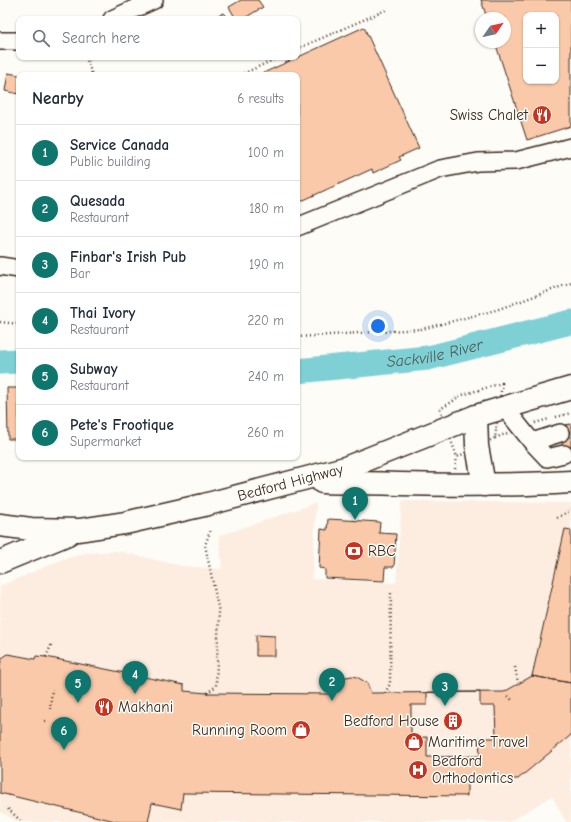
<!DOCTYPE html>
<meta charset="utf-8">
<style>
:root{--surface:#fff;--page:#f6f6f7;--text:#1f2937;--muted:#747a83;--line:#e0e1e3;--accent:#0f766e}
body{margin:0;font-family:"Comic Neue",sans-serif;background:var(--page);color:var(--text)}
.controls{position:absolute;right:12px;top:12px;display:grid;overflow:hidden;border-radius:8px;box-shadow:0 1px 3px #0004}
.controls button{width:36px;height:36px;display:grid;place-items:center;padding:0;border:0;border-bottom:1px solid var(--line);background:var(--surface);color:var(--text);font:20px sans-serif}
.compass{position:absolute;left:475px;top:12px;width:36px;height:36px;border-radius:50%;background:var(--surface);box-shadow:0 1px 3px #0004;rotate:56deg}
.you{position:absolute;left:378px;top:326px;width:14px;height:14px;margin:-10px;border:3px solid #fff;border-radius:50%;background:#1a73e8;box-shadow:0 0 0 6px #1a73e833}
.badge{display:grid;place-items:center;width:26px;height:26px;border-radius:50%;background:var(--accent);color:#fff;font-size:13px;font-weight:700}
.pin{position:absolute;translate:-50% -33px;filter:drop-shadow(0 1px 2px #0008)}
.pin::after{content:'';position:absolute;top:21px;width:14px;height:12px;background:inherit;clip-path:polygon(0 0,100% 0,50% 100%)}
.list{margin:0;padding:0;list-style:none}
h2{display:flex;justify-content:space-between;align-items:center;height:52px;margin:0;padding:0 16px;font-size:17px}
h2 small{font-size:13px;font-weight:400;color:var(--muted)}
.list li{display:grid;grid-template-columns:26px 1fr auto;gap:12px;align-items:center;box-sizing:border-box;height:56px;padding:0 16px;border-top:1px solid var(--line)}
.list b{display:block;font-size:15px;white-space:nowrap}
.list p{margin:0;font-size:13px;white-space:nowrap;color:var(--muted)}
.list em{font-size:13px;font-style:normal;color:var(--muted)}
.icon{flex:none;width:22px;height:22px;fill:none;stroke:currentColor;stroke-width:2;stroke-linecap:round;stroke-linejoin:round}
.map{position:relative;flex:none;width:571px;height:822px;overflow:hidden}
.search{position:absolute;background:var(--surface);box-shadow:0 1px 3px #0004;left:16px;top:16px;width:284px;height:44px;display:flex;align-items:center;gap:10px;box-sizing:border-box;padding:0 14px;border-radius:8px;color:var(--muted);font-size:15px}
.panel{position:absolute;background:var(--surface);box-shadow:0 1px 3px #0004;left:16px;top:72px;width:284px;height:388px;border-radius:8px}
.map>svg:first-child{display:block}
.built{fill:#fcede0}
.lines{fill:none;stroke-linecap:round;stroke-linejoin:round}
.river{stroke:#7ed0d5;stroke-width:25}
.building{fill:#fac9a9;stroke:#3b2a1e;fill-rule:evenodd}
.minor-casing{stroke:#3b2a1e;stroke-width:20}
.major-casing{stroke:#3b2a1e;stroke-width:25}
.path{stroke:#3b2a1e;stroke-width:2.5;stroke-dasharray:1 3;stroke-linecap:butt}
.minor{stroke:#fdfcf7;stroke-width:17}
.major{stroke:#fdfcf7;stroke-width:22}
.labels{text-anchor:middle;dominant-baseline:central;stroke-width:3;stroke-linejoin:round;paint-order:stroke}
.poi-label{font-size:15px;fill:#3b2a1e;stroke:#fdfcf7;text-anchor:start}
.street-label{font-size:15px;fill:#3b2a1e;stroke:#fdfcf7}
.water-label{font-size:16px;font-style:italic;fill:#4f5c55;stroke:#fdfcf7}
</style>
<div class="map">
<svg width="571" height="822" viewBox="0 0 571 822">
<rect width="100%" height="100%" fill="#fdfcf7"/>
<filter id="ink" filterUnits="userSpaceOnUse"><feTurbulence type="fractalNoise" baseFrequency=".025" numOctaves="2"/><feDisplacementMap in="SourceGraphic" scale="8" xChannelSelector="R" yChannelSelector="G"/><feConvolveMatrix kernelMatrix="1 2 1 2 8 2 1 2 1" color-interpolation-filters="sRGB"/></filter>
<g filter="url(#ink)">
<!-- built -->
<path class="built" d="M402 501 571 503V822H566L552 796 509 822H19L0 812V586L61 560 85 553 117 551 182 566 222 569 219 536 316 503 312 579 396 583Z"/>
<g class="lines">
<!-- river -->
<g class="river">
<path d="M0 362 19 361"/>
<path id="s1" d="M297 371 428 358 571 322"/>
</g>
</g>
<!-- building -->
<path class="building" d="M241 0H258L263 7 243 19H236L229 7Z
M481 0H571V126L527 140 495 42H505V18H487ZM526 15H556V81H526Z
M224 13 226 19H208Z
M364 27 419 148 399 157 401 160 373 173 372 169 297 203V75H259Z
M8 73 19 75V94L5 91Z
M7 388H19V439H8Z
M571 424V460L565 461 559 426Z
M328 519 380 522 379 533 396 534 394 567H385L384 581 325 578V569L319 568 321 529 327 530Z
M565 529 571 530V683L532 676Z
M256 635 275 636V656H256Z
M8 654 35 659 36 656 46 657 184 685V691L207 693 332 694 337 684 346 677 352 676 357 677 367 683 371 693 504 692 532 676 571 683V735L518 779 467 778V796L183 793 181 809 152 803 148 822H119L0 793V665L2 658Z
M427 692H480V706H495L496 738H479L480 756 427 757V737L411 738V705H427Z"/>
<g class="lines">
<defs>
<path id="minor" d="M112 19 154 0
M0 41H19
M297 227 440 169 478 162 516 161 571 147
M0 266 19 269
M504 407 532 442 560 433
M532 442 547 458 564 454"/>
<g id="major">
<path d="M476 416 477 446 484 485"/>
<path d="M322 482C405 484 488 487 571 482"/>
<path id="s2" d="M0 525 31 529 79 530 125 523 204 505 345 468 476 416 571 388"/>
<path d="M0 562 68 534"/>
</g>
</defs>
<!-- minor casing -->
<use href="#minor" class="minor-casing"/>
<!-- major casing -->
<use href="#major" class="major-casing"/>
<!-- path -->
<path class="path" d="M297 49 388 9
M86 57 92 75
M240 75 280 57
M0 322 19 324
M297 337 422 329 496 310 571 283
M502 383 495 438 457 457 440 409 452 402 459 396Z
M556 417 571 413
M535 423 549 419
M495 438 508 433
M455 469 457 457
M557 518 571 510
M46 657 52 643
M515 667 518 683
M207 693 216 686 219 612 205 545 211 529
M385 693 390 684 391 592
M508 696 512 700
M50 709 52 689
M45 721 49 722
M8 809 22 822"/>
<!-- minor -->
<use href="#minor" class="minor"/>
<!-- major -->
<use href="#major" class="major"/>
</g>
</g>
<!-- icons -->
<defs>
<symbol id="restaurant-disc" viewBox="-11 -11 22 22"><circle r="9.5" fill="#c8321e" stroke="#fdfcf7"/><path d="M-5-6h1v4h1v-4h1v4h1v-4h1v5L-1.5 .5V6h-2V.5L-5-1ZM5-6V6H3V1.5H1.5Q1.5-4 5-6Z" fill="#fff"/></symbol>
<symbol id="bank-disc" viewBox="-11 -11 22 22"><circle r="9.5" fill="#c8321e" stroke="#fdfcf7"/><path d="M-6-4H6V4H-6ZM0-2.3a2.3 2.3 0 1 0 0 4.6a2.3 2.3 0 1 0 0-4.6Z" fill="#fff"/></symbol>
<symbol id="building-disc" viewBox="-11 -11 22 22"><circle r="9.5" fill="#c8321e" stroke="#fdfcf7"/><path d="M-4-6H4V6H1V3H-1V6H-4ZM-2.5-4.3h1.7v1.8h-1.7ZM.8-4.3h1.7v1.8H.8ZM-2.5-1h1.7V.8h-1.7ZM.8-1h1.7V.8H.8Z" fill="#fff"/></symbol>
<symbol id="shop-disc" viewBox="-11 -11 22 22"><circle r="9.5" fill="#c8321e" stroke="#fdfcf7"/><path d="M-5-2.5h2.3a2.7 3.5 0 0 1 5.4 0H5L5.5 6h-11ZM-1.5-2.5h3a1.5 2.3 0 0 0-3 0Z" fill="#fff"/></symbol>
<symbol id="hospital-disc" viewBox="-11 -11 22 22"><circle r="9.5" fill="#c8321e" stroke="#fdfcf7"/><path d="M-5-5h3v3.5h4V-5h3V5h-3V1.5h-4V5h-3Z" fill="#fff"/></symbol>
</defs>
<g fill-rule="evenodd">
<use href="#restaurant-disc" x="531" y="104" width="22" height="22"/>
<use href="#bank-disc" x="343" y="540" width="22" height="22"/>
<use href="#restaurant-disc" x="93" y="696" width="22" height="22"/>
<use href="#building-disc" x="442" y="710" width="22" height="22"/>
<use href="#shop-disc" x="290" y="719" width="22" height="22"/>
<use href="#shop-disc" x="403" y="731" width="22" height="22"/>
<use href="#hospital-disc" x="407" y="759" width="22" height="22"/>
</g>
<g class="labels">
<!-- poi labels -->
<g class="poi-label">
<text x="528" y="115" text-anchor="end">Swiss Chalet</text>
<text x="368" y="551">RBC</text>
<text x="118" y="707">Makhani</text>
<text x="439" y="721" text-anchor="end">Bedford House</text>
<text x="287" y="730" text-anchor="end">Running Room</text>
<text x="428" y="742">Maritime Travel</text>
<text x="432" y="761">Bedford<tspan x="432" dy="17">Orthodontics</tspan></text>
</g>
<!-- street labels -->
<g class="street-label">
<text stroke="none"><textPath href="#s2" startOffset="296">Bedford Highway</textPath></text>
</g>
<!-- water labels -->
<g class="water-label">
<text stroke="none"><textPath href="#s1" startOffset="139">Sackville River</textPath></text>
</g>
</g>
</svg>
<div class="controls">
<button>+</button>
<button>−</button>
</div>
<svg class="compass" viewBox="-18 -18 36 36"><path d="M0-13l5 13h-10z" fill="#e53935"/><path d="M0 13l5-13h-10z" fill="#747a83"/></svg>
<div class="you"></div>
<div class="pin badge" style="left:355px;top:520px">1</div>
<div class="pin badge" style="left:332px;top:701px">2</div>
<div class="pin badge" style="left:445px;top:706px">3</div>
<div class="pin badge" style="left:135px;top:694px">4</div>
<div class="pin badge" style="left:78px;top:703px">5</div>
<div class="pin badge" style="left:64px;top:750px">6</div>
<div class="search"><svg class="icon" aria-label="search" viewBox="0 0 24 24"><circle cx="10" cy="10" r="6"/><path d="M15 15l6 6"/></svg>Search here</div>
<section class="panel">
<h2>Nearby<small>6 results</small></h2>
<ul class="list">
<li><span class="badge">1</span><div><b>Service Canada</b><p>Public building</p></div><em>100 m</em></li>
<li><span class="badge">2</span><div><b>Quesada</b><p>Restaurant</p></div><em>180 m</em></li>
<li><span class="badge">3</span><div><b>Finbar's Irish Pub</b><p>Bar</p></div><em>190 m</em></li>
<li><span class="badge">4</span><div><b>Thai Ivory</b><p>Restaurant</p></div><em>220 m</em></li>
<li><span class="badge">5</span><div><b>Subway</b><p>Restaurant</p></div><em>240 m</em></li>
<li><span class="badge">6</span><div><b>Pete's Frootique</b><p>Supermarket</p></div><em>260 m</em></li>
</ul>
</section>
</div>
